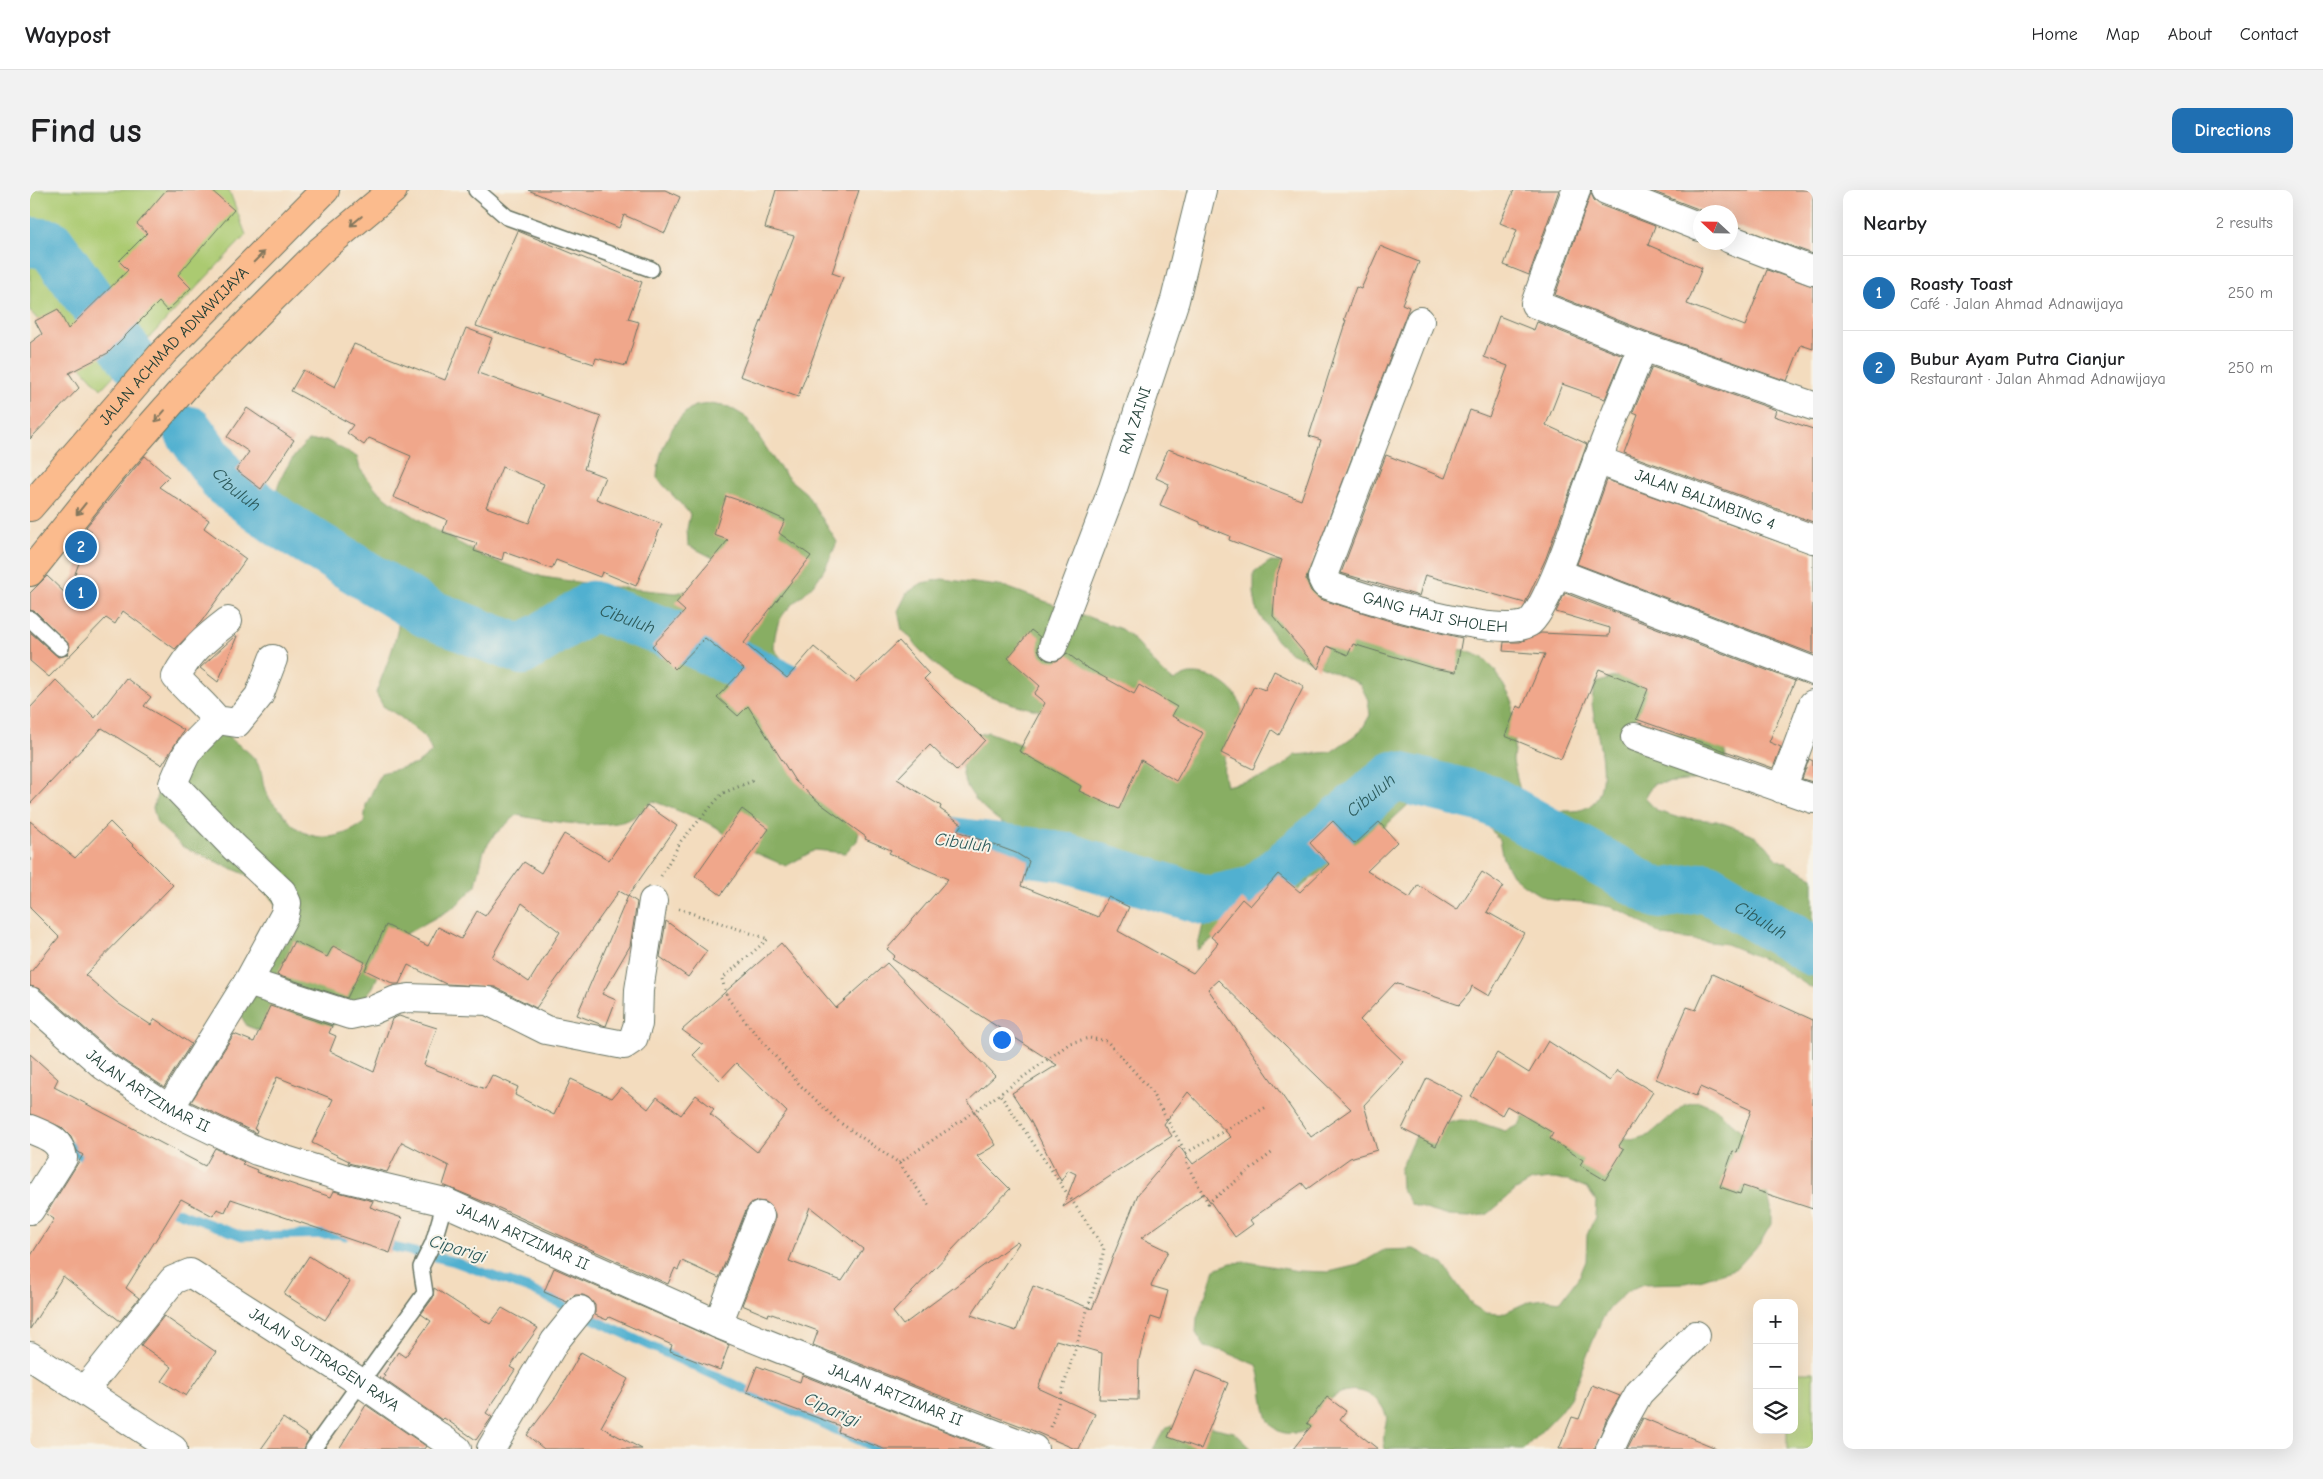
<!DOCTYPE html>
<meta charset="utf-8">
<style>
:root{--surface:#fff;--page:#f2f2f2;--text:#202124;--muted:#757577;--line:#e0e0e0;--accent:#1f6fb2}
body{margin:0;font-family:"Comic Neue",sans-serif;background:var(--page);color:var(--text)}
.controls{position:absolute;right:15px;bottom:15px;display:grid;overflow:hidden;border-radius:10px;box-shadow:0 5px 20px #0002}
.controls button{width:45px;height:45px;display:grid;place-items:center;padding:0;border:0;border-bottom:1px solid var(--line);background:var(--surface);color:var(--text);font:25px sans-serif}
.compass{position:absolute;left:1663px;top:15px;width:45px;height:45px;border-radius:50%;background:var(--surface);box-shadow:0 5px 20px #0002;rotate:292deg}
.you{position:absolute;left:971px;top:849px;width:18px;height:18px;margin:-12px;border:4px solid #fff;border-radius:50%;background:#1a73e8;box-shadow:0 0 0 8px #1a73e833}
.badge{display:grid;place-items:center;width:32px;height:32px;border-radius:50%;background:var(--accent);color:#fff;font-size:16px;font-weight:700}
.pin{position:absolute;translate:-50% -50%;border:2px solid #fff;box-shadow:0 1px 5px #0006}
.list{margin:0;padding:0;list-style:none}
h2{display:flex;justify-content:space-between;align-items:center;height:65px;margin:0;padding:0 20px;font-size:21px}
h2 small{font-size:16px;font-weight:400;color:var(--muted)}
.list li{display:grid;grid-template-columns:32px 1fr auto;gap:15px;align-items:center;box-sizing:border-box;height:75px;padding:0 20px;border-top:1px solid var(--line)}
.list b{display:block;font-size:19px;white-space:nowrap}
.list p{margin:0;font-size:16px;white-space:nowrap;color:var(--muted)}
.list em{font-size:16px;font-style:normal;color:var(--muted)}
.icon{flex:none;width:28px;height:28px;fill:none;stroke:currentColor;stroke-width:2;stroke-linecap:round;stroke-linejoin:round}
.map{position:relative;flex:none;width:1783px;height:1259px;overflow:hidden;border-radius:10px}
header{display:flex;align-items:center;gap:30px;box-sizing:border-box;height:70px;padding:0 25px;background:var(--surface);border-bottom:1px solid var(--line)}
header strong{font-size:24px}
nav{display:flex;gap:28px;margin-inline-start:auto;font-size:18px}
.intro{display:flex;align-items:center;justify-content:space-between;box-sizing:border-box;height:120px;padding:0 30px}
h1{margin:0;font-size:35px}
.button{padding:12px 22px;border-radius:10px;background:var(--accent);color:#fff;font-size:18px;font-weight:700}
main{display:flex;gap:30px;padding:0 30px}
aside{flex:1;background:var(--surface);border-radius:10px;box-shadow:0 5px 20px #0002}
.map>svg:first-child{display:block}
.green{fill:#abca71;stroke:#658452}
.forest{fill:#88ae63;stroke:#54764c}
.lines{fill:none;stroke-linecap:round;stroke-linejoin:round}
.stream{stroke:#51b0d0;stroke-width:9}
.river{stroke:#51b0d0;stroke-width:50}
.building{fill:#f0a78b;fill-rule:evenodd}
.lane-casing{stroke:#697564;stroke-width:18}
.street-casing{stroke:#697564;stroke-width:30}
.primary-casing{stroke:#697564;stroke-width:30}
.path{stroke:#697564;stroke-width:3;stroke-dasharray:1 4;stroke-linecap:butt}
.lane{stroke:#fff;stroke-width:15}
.street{stroke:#fff;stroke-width:28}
.primary{stroke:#fbbb8d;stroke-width:28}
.oneway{stroke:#82765c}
.labels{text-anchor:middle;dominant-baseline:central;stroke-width:4;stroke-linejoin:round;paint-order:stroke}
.street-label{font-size:16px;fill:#1f3d34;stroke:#f7f3e8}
.water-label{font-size:18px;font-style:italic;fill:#2c5a5b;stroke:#f7f3e8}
</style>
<header>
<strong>Waypost</strong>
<nav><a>Home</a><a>Map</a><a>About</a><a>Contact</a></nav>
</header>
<div class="intro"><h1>Find us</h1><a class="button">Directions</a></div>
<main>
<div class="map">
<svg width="1783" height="1259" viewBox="0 0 1783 1259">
<rect width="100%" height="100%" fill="#f7f3e8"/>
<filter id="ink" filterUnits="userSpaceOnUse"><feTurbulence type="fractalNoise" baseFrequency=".02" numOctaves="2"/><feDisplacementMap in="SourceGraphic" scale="10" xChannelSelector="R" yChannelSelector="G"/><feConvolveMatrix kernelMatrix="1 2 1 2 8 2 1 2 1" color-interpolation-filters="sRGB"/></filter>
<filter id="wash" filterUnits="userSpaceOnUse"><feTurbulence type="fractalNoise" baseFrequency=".0096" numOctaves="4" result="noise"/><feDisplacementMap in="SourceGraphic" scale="20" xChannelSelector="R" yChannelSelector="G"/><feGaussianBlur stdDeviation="1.12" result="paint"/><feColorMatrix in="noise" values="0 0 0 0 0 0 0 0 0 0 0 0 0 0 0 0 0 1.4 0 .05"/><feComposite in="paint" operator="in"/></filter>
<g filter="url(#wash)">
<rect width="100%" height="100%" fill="#f3dcbe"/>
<!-- green -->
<path class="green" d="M0 0H199L216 45 71 199 0 121Z
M1764 1182H1783V1259H1757V1240H1764Z"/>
<!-- forest -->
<path class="forest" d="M680 214 699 217 716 227 746 273 759 289 776 303 807 352C801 367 794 382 784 394 761 419 745 420 744 459L755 473V484L831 633 827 651 815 663 785 660 756 676 712 657 686 637 672 630 623 611C615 618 607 626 598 630 574 640 512 631 487 625L465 644 454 660 446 695 435 707 423 718 363 751 343 797 333 810 308 832 293 841H230L217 836 199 806 201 789 214 776 249 717 226 689 153 657 127 633 123 618 134 584 194 540C201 553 218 558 226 571 234 583 231 588 235 600 238 609 245 615 251 621 256 626 259 632 264 636 287 654 312 648 334 633L336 615 351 583 387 574 402 562 396 548 369 526 353 516 346 503C353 481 378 432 365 412 355 397 339 399 324 396 287 388 251 364 245 324 242 296 259 269 278 251L296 250 327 267 330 279 347 300 362 312 407 341 457 368 513 387 574 396 646 403 664 399 687 370 658 355 657 339 660 324 627 288C628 264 640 233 661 218 665 215 674 215 680 214Z
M1239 372 1275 373 1295 377 1315 385 1389 433 1399 447 1415 457 1434 460 1452 467 1465 480 1483 512 1482 521 1486 538 1483 571 1492 609C1509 619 1519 621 1539 621 1595 622 1564 542 1562 512 1562 506 1564 499 1566 493L1584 487 1623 484 1696 558 1695 575C1674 593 1649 591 1623 594L1615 608 1627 621 1646 627 1687 631 1722 644 1736 655 1747 669 1783 687V799L1743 773 1696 754 1633 746 1596 723 1581 717 1552 712 1522 710 1508 704 1494 695 1482 685 1473 669 1469 650 1459 637 1428 612 1414 607H1397L1381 612 1333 657 1282 688 1259 708 1215 725 1167 760 1177 718C1160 711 1154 701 1139 693 1129 687 1115 683 1104 679 1093 675 1082 670 1072 667 1054 663 1036 663 1019 657 986 645 920 608 934 564 936 559 940 553 942 547L958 542 1011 562 1014 521C988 518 945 502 922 487 912 481 901 471 892 462 884 455 883 448 872 440L868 421 877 403 892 393 912 389 976 397 1091 439C1113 455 1122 475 1143 491 1148 489 1155 484 1161 484 1184 483 1213 500 1212 526 1211 531 1207 537 1205 541 1196 561 1190 574 1196 596L1233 587 1251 577 1266 565 1301 562 1331 541 1340 525 1338 510 1330 494 1258 461 1247 451 1227 421 1224 403V383Z
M1669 911 1685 918 1711 941 1721 954 1741 1017V1034L1730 1053 1707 1078 1673 1089 1655 1093 1613 1094 1597 1101 1582 1115 1571 1131 1540 1208 1529 1223 1494 1259H1355C1354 1254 1353 1248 1354 1243 1354 1237 1358 1231 1356 1225 1348 1201 1319 1192 1300 1210 1291 1218 1286 1229 1281 1240 1224 1257 1239 1208 1227 1175L1193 1161 1175 1157 1166 1143 1167 1128 1185 1079 1201 1073 1218 1072 1268 1081 1299 1082 1328 1075 1354 1060 1384 1059 1413 1074 1442 1115 1456 1123 1471 1124 1500 1111 1515 1109 1531 1111 1550 1085 1556 1071 1557 1045 1565 1027 1566 1011 1557 998 1538 990 1521 989 1502 991 1486 1000 1458 1024 1440 1027 1419 1026 1382 1015 1371 998 1370 980 1384 948 1398 938 1430 930 1445 931 1475 941 1489 935 1497 919 1602 950 1619 945 1654 915Z
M1158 1232 1204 1242 1222 1259H1123C1135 1240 1132 1235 1158 1232Z"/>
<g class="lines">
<!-- stream -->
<path class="stream" d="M36 953 61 974
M134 1017 212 1046 307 1044 316 1046
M350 1054 422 1071 499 1099 650 1170 848 1259"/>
<!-- river -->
<g class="river">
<path d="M0 52 20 54 104 171"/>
<path id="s1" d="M159 241 196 293 250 333 397 423 492 460 562 416 665 453 768 504"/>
<path id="s2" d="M906 650 1031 666 1178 711 1224 701 1364 586 1458 609 1629 704 1676 697 1783 761"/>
</g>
</g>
<g id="blocks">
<!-- building -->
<path class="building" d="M136 0H181L204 20 148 85 161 98 137 121 129 112 78 163 39 183 49 198 0 249V153L12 144 5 131 28 119 38 139 98 80 89 71 117 43 107 34Z
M498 0H635L650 7 635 43 594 25 589 38Z
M746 0H829L802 83 813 87 768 207 710 186 764 46 735 38Z
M1484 0H1529L1499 85 1474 75 1487 40 1470 33Z
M1619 0H1783V64L1700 34V22H1676Z
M1561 3 1564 10 1570 15 1625 36 1618 55 1672 78 1657 114 1715 136 1737 80 1783 96V159L1771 155 1757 191 1618 142 1525 105Z
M488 41 612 92 598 129 609 132 596 176 566 168 564 174 446 136Z
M1350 56 1389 72 1372 114 1379 117 1276 389 1281 401 1290 409 1363 432 1432 448 1426 482 1402 478 1323 454 1318 465 1297 456 1288 479 1243 426 1246 388 1252 370 1199 350 1200 346 1170 334V332L1130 315 1139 294 1126 288 1138 259 1271 310 1291 250 1279 246 1316 130H1314L1326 97 1331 99Z
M1469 126 1504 140 1507 132 1593 166 1575 209 1532 194 1516 235 1557 254 1516 368 1495 413 1395 385 1389 406 1311 383 1356 265 1415 288 1440 220 1459 227 1478 176 1454 167Z
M436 138 462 148 448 183 571 227 554 279 575 287 566 309 632 334 606 396 572 382 570 387 526 370 522 379 474 362 472 370 444 361 447 353 413 342 417 330 363 307 381 266 339 248 334 255 317 243 323 235 261 201 273 180 305 197 324 154 415 190ZM472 277 514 294 499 333 456 317Z
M1622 177 1746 220 1744 226 1783 239V332L1594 263 1608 225 1603 223 1604 220Z
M217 218 264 250 231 299 206 280 219 262 197 247Z
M115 266 139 287 129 297 179 330 174 338 216 369 171 432 145 459 93 421 85 434 76 428 19 487 0 471V442L28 467 37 465 40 456 6 422 0 420V403L17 386 37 405 61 341 56 337Z
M1577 290 1783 364V464L1547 374Z
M696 306 717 313 755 330 749 343 781 366 714 453 757 488 784 457 826 492 869 451 899 484 894 489 955 550 927 581 900 555 867 589 911 616 910 619 932 634 927 641 986 663 999 671 991 696 1068 727 1078 707 1099 717 1088 741 1163 783 1188 753 1181 747 1212 709 1220 716 1248 684 1270 702 1299 674 1280 653 1303 631 1325 654 1349 632 1367 652 1337 681 1380 708 1388 695 1427 720 1452 682 1473 696 1457 722 1494 743 1459 806 1442 796 1440 802 1429 815 1365 793 1330 830 1374 872 1334 915 1347 960 1320 968 1277 999 1272 993 1220 1030 1223 1034 1205 1047 1174 1003 1111 1048 1138 1061 1121 1096 1138 1101 1130 1130 1121 1127 1109 1169 1108 1210 1069 1209 1072 1163 1026 1150 1008 1198 1065 1224 1049 1259H1045L999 1239 903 1203 783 1155 788 1141 739 1123 738 1126 712 1115 745 1031V1024L742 1017 736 1012 727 1011 720 1014 716 1020 689 1088 652 1071 648 1080 645 1078 638 1094 469 1018 413 995 419 976 372 952 357 982 318 973 319 971 282 953 303 909 247 887 224 939 227 940 226 943 161 912 204 844 224 852 240 816 302 836 299 843 306 846 300 861 344 882 362 829 369 826 407 838 394 875 455 899 462 885 488 897 485 905 524 925 541 889 582 908 591 897 618 919 627 907 651 925 666 905 684 919 680 924 727 962 757 922 706 873 690 890 663 865 673 855 652 840 751 753 806 818 857 773 965 886 938 911 966 955 947 966 980 999 863 1122 873 1135 987 1051 989 1053 941 1125 986 1141 1003 1096 1062 1119 1108 1004 1149 956 1163 974 1201 947 1158 902 1134 934 1142 946 1033 1017 1046 984 1038 980 1031 991 1001 932 982 903 1027 875 862 769 865 766 857 759 918 689 859 663 861 660 835 649 836 647 791 614 765 591 718 516 708 526 687 507 714 479 675 448 645 479 622 456 655 421 646 413 698 350 684 345ZM1188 790 1321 919 1281 947 1178 799ZM780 1017 833 1059 812 1091 759 1071Z
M1535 403 1765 491 1739 552 1751 557 1743 578 1606 529 1618 499 1569 479 1531 569 1475 546 1487 516 1492 518 1515 464 1473 461 1474 452H1490L1511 443 1579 446 1580 438 1526 422Z
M1001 440 1010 447 1008 459 1011 465 1017 470 1026 471 1032 468 1037 463 1054 476 1104 504 1109 495 1147 517 1142 526 1173 543 1146 591 1111 570 1089 619 1049 601 1051 596 989 561 1015 513 1004 504 1010 496 978 468Z
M205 446H207L188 492 170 478Z
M1244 481 1274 496 1249 545 1242 540 1223 579 1191 563 1224 496 1235 500Z
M96 488 121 507 114 516 154 540 132 575 72 538 0 614V518L26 490 65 528Z
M1779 569 1783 571V592L1772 589Z
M617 615 647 636 598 706 589 701 506 818 465 797 416 794 378 775 369 794H364L335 780 356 735 398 756 408 737 431 749 447 721 455 726 494 672 511 683 534 644 579 670ZM492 713 530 742 499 792 462 767Z
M712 619 739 639 691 705 665 686Z
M0 631 45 668 80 632 143 695 55 785 89 814 121 835 125 829 161 854 134 897 84 864 10 799 0 796V783L29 747 0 718Z
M598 706 607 712 600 756 572 804 586 810 576 836 570 834 547 825Z
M636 731 677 761 658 787 630 767Z
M264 751 297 767 303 756 335 772 317 808 247 785Z
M1682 784 1783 830V1019L1713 996 1710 1004 1690 997 1703 961 1707 962 1721 920 1670 897 1666 906 1626 889 1657 817 1666 820Z
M1518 851 1580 891 1587 880 1623 902 1589 956 1594 959 1575 990 1550 975 1553 970 1520 949 1523 943 1477 916 1472 925 1441 906 1467 863 1499 883Z
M0 864 28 889 24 897 175 976 185 958 214 972 212 974 227 980 226 982 301 1007 304 1001 343 1011 340 1017 372 1028 360 1063 201 1009 195 1022 187 1019 183 1026 151 1009 96 1098 109 1108 90 1131 33 1086 0 1139V1067L24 1029 16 1024 53 965 47 961 41 947 31 937 0 924Z
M1397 888 1432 906 1406 956 1372 939Z
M279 1066 320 1092 295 1130 254 1104Z
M524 1078 699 1155 690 1180 640 1161 642 1155 579 1127 577 1130 565 1125V1115L559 1108 553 1105H545L537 1112 514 1102Z
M404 1098 460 1134 472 1118 508 1138 480 1177 485 1180 456 1223 462 1227 446 1250 414 1228 412 1230 353 1189 355 1186 353 1185 368 1162 375 1167 401 1131 391 1124 403 1108Z
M134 1126 186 1162 156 1206 132 1191 142 1177 111 1155Z
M551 1162 598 1189 571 1237 612 1259H514L497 1245 527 1205Z
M727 1176 770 1192 772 1185 960 1259H854L808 1242 810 1236 717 1202Z
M1166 1180 1198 1193 1171 1259 1138 1247Z
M1562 1195 1590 1206 1577 1228 1565 1259H1529L1542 1227 1549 1229Z
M1297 1207 1316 1221 1310 1229 1348 1259H1263L1281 1236 1277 1233Z
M336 1215 396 1256 394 1259H309Z
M253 1228 280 1247 274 1259H231Z
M1613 1228 1686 1258V1259H1597Z"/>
</g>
</g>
<g filter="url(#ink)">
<use href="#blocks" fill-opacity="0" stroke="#697564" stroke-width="1"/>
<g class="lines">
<defs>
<path id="lane" d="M446 0 477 27 621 79
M0 429 31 458
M283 1259 395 1103 391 1077 403 1053 415 1012"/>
<g id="street">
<path d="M1546 0 1505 114 1613 157 1783 216"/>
<path d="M1576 0 1670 37"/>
<path d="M1700 49 1783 81"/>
<path id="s3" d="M1390 131 1292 388 1295 394C1326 406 1476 452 1500 432 1507 426 1512 415 1516 407 1538 363 1550 315 1568 269 1582 231 1598 194 1613 157"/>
<path id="s4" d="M1567 270 1783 349"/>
<path d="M1528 383 1783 481"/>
<path d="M198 431C177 447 158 463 146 487 159 502 174 514 187 530L207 533 229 506 243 469"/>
<path id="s5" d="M1023 456 1083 298 1145 110 1172 0"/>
<path d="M187 530C179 540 168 549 160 559 155 564 147 585 143 594L204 657 252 702 257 713 255 724 218 792"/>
<path d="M1605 547 1783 609"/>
<path d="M1752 599 1783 514"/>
<path id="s6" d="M0 811 74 876 139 919 227 961 314 988 415 1012 688 1134 897 1218 1004 1259"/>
<path d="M139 919 218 792 320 825 343 820 366 810 379 808 458 811 516 840 594 855 603 849 608 834 609 800 623 711"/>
<path d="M0 939C16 946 30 949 33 968L0 1020"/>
<path d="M688 1134 730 1026"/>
<path d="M0 1166 143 1259"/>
<path id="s7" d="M55 1200 143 1090 160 1083 330 1192 427 1259"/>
<path d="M461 1259 525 1151 550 1120"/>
<path d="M1580 1259 1591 1235 1609 1203 1666 1145"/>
</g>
<g id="primary">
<path id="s8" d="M0 317 133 163 295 0"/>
<path d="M0 382 81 281 162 189 290 61 363 0"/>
</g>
</defs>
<!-- lane casing -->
<use href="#lane" class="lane-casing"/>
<!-- street casing -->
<use href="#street" class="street-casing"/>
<!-- primary casing -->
<use href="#primary" class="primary-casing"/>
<!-- path -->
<path class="path" d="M631 686 651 651 693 603 725 590
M649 719 738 749 692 789 697 807 719 836 770 895 809 932 869 973 901 1018
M1156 963 1238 916
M869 973 970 904
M1021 1237 1070 1079 1074 1058 970 904 1040 853 1059 848 1077 851 1119 898 1156 963 1157 975 1178 1013 1244 961"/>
<!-- lane -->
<use href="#lane" class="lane"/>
<!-- street -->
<use href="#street" class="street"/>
<!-- primary -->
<use href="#primary" class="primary"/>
</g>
<!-- one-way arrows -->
<defs><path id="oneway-shaft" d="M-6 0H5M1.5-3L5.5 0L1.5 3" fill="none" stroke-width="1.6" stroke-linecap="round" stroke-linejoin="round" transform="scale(1.25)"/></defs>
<g class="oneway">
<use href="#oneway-shaft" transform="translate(326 31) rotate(140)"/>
<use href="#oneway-shaft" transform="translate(229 67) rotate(-45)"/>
<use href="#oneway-shaft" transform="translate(130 226) rotate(131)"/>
<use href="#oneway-shaft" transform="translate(51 319) rotate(129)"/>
</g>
</g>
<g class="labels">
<!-- street labels -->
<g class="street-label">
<text stroke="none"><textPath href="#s8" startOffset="216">JALAN ACHMAD ADNAWIJAYA</textPath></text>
<text stroke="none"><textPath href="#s5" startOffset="240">RM ZAINI</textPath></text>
<text stroke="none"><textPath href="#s4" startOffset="115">JALAN BALIMBING 4</textPath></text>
<text stroke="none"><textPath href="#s3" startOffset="396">GANG HAJI SHOLEH</textPath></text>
<text stroke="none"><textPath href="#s6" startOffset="149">JALAN ARTZIMAR II</textPath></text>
<text stroke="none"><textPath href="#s6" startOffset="554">JALAN ARTZIMAR II</textPath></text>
<text stroke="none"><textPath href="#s7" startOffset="319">JALAN SUTIRAGEN RAYA</textPath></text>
<text stroke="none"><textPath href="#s6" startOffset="959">JALAN ARTZIMAR II</textPath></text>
</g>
<!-- water labels -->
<g class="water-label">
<text stroke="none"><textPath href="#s1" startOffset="76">Cibuluh</textPath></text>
<text stroke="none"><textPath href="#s1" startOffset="526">Cibuluh</textPath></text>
<text stroke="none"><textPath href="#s2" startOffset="478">Cibuluh</textPath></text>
<text transform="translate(933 653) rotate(8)">Cibuluh</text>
<text stroke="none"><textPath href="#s2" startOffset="912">Cibuluh</textPath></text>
<text transform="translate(428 1059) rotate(17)">Ciparigi</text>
<text transform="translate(802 1220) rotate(25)">Ciparigi</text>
</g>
</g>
</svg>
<div class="controls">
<button>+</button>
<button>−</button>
<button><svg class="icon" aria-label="layers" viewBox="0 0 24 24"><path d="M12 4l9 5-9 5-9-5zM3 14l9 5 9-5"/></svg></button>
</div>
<svg class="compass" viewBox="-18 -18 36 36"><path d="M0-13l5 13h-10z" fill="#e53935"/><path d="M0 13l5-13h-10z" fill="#757577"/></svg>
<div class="you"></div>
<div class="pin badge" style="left:51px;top:403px">1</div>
<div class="pin badge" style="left:51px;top:357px">2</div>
</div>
<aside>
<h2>Nearby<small>2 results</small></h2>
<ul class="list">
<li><span class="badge">1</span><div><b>Roasty Toast</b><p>Café · Jalan Ahmad Adnawijaya</p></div><em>250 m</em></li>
<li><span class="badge">2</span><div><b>Bubur Ayam Putra Cianjur</b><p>Restaurant · Jalan Ahmad Adnawijaya</p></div><em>250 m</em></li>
</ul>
</aside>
</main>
